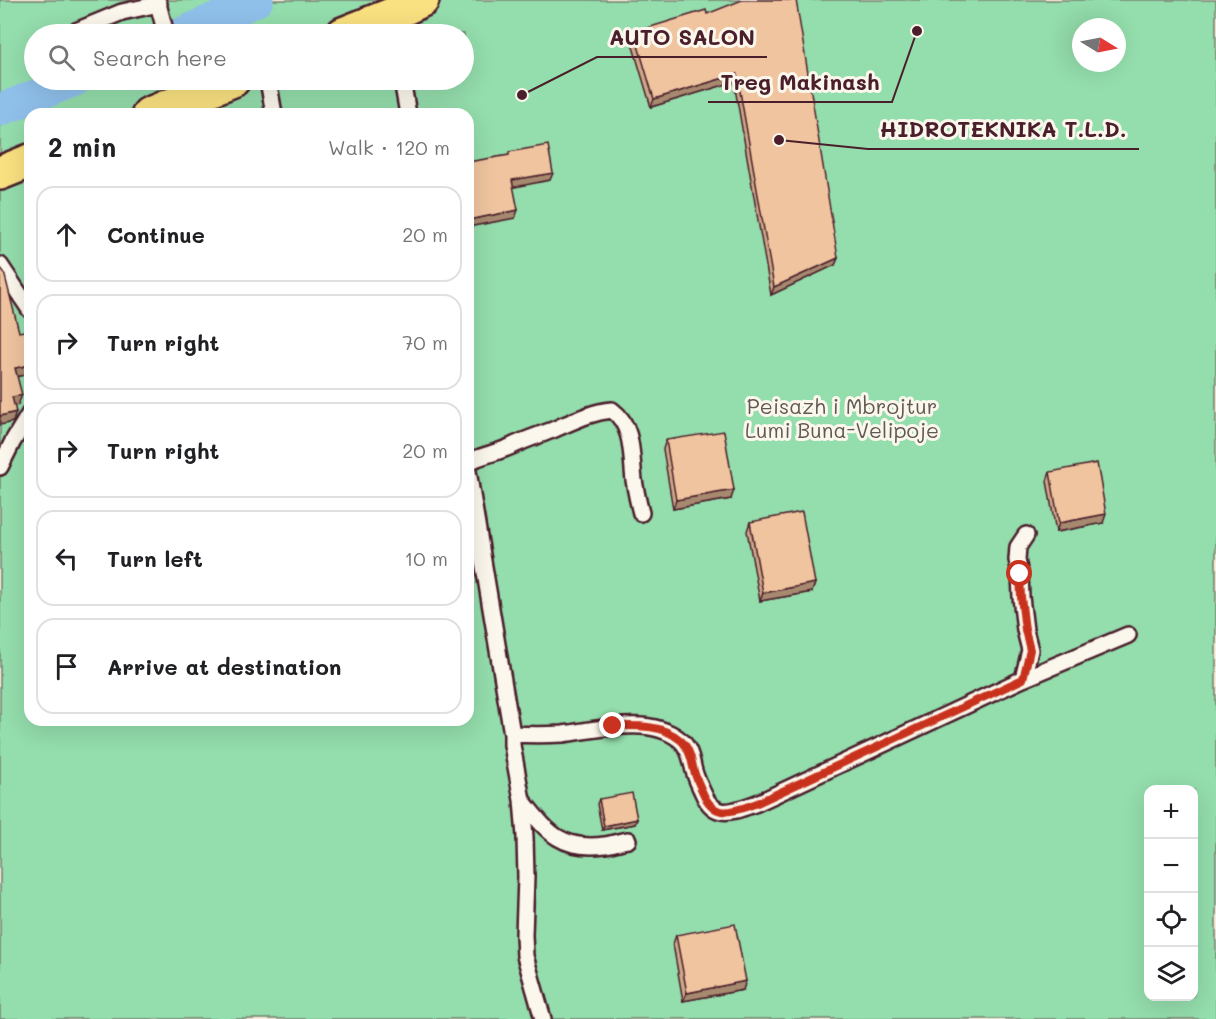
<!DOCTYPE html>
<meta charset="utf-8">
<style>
:root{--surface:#fff;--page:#f2f2f2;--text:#202124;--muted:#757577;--line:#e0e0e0}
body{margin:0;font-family:Mali,sans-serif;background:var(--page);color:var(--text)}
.controls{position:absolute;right:18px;bottom:18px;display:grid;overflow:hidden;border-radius:12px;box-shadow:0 6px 24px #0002}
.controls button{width:54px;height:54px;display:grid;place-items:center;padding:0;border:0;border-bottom:2px solid var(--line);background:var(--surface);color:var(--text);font:30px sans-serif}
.compass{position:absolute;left:1072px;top:18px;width:54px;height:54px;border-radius:50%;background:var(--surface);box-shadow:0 6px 24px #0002;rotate:100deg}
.stop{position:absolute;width:18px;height:18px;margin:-14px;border:4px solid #c8321e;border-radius:50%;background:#fff}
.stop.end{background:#c8321e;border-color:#fff;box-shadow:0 2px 6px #0008}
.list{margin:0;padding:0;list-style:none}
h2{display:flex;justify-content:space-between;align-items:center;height:78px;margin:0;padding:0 24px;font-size:26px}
h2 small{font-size:20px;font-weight:400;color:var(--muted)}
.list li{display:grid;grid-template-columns:39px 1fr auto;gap:18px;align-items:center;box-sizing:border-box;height:96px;margin:0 12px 12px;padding:0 12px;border:2px solid var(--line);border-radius:18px}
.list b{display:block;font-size:22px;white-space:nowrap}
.list em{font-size:20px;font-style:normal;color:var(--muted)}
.icon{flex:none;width:33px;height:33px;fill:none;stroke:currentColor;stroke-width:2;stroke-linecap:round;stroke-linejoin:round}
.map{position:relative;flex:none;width:1216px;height:1019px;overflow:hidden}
.search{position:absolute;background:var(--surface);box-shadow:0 6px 24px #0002;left:24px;top:24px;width:450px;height:66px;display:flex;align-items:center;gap:15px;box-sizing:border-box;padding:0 21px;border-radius:33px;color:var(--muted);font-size:22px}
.panel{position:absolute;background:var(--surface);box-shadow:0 6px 24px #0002;left:24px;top:108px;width:450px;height:618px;border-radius:18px}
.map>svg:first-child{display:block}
.green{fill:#94ddac;stroke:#6f7e6c;stroke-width:1.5;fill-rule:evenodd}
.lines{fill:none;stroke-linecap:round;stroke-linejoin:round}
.canal{stroke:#8fc0ea;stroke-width:33}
.lane-casing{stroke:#4a1f2b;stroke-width:20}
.primary-casing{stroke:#4a1f2b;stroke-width:38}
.lane{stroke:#fbf7ec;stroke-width:15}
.primary{stroke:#f9e181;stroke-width:33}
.wall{fill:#cea989;stroke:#4a1f2b;stroke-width:1.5}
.shaded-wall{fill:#a7896f;stroke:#4a1f2b;stroke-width:1.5}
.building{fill:#efc49f;stroke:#4a1f2b;stroke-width:1.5}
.route{stroke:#c8321e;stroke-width:8}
.labels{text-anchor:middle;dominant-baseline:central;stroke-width:6;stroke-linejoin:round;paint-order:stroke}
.park-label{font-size:21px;fill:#605852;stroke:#fbf7ec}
.leader{fill:none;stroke:#4a1f2b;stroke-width:2}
.callout-dot{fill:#4a1f2b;stroke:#fbf7ec;stroke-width:2}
.callout-label{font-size:22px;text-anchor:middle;font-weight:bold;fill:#4a1f2b;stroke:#fbf7ec;stroke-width:6;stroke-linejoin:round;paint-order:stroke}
</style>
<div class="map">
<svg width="1216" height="1019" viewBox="0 0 1216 1019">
<rect width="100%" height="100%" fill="#f9eddd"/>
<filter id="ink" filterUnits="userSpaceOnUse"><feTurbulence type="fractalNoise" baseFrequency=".0167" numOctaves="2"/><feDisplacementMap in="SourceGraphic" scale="12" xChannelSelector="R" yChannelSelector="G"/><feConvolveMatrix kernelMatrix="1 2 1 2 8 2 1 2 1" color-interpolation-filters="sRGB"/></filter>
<g filter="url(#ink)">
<!-- green -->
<path class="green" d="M0 0H1216V1019H0ZM1081 27H1117V63H1081ZM34 34H464V80H34ZM30 114H468V720H30ZM1148 790H1194V996H1148Z"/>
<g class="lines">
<!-- canal -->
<path class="canal" d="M181 34 257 0
M0 110 75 80"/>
<defs>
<path id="lane" d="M157 0 166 34
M76 31 122 12 159 4
M268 80 274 114
M402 80 408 114
M0 265 30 310
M468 462C482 455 497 453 512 446 526 439 540 435 555 429 574 421 591 412 612 410 634 426 631 456 634 480 636 492 638 502 641 513
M0 467 13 441 30 413
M468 471 512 734V745L522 800 525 837 526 877 524 935 525 956 543 1019
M1023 679 1030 650 1025 630 1021 597 1020 574 1017 560 1018 547 1026 535
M512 734C529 735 546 735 563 734 597 730 649 715 679 739 688 745 691 757 693 767 695 777 699 784 703 793 715 821 734 811 757 803L1023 679 1128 635
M522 800C547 831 560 851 605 845 613 844 620 841 628 840"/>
<path id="primary" d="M343 34 391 15 422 0
M149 114 233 80
M0 173 30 161"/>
</defs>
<!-- lane casing -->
<use href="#lane" class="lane-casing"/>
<!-- primary casing -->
<use href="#primary" class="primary-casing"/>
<!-- lane -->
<use href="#lane" class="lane"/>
<!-- primary -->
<use href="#primary" class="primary"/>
</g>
<!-- wall -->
<path class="wall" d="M707 14 838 258 835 265 771 295 734 82 651 107 631 40 634 32Z
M666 440 731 499 673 509 663 449Z
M1050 472 1103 523 1056 532 1047 481Z
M750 522 815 583 812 592 760 601 747 531Z
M599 799 637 819 635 824 602 830 597 804Z
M676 935 743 990 683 1001 673 944Z"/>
<!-- shaded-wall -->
<path class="shaded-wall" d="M737 74 734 82 651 107 654 99Z
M553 173 550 180 510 188 512 180Z
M518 210 515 218 468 227V220Z
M838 258 835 265 771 295 774 287Z
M30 365V374L11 378 15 368Z
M22 395 18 405 9 408 12 397Z
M16 412 13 422 0 425V416Z
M734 490 731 499 673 509 676 500Z
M1106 514 1103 523 1056 532 1059 523Z
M815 583 812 592 760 601 763 593Z
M637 819 635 824 602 830 604 826Z
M746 981 743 990 683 1001 687 993Z"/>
<!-- building -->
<path class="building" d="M742 0H796L838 258 774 287 737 74 654 99 634 32 706 10 707 14Z
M548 145 553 173 512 180 518 210 468 220V162L509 155V152Z
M0 267 4 272 19 332 30 330V365L15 368 22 395 12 397 16 412 0 416Z
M724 431 734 490 676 500 666 440Z
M1097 463 1106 514 1059 523 1050 472Z
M802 512 815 583 763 593 750 522Z
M632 793 637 819 604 826 599 799Z
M735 924 746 981 687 993 676 935Z"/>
</g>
<g class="lines" filter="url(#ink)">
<!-- route -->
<path class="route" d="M613 726C635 726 661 724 679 739 688 745 691 757 693 767 695 777 699 784 703 793 715 821 734 811 757 803L1023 679 1030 650 1025 630 1021 597 1020 574"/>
</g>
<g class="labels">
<!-- park labels -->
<g class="park-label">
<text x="842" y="405">Peisazh i Mbrojtur<tspan x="842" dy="24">Lumi Buna-Velipoje</tspan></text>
</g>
</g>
<!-- callouts -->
<path class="leader" d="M522 95L597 57H767M917 31L892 102H708M779 140L868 149H1139"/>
<g class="callout-dot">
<circle cx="522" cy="95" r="6"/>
<circle cx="917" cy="31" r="6"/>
<circle cx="779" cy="140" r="6"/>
</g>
<g class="callout-label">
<text x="682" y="45">AUTO SALON</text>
<text x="800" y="90">Treg Makinash</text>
<text x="1003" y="137">HIDROTEKNIKA T.L.D.</text>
</g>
</svg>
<div class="controls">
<button>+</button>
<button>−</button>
<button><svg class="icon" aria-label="locate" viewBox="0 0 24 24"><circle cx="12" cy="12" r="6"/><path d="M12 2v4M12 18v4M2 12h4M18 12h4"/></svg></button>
<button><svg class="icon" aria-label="layers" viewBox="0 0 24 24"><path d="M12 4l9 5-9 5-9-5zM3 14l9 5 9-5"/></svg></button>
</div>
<svg class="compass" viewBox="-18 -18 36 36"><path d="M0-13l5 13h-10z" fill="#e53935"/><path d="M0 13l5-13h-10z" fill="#757577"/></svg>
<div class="stop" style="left:1020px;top:574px"></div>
<div class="stop end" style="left:613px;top:726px"></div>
<div class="search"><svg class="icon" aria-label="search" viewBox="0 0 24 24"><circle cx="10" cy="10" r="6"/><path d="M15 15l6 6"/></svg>Search here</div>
<section class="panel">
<h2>2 min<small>Walk · 120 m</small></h2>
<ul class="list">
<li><svg class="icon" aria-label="ahead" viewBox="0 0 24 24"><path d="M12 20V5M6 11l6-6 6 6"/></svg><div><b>Continue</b></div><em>20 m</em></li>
<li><svg class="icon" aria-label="right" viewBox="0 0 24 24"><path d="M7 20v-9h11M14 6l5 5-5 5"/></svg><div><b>Turn right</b></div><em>70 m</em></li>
<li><svg class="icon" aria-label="right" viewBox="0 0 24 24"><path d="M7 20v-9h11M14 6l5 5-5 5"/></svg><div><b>Turn right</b></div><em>20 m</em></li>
<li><svg class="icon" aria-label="left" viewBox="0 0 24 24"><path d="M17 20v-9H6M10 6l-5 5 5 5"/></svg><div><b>Turn left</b></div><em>10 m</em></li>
<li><svg class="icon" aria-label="arrive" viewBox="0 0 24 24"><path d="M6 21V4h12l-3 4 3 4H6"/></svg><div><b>Arrive at destination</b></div></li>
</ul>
</section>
</div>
